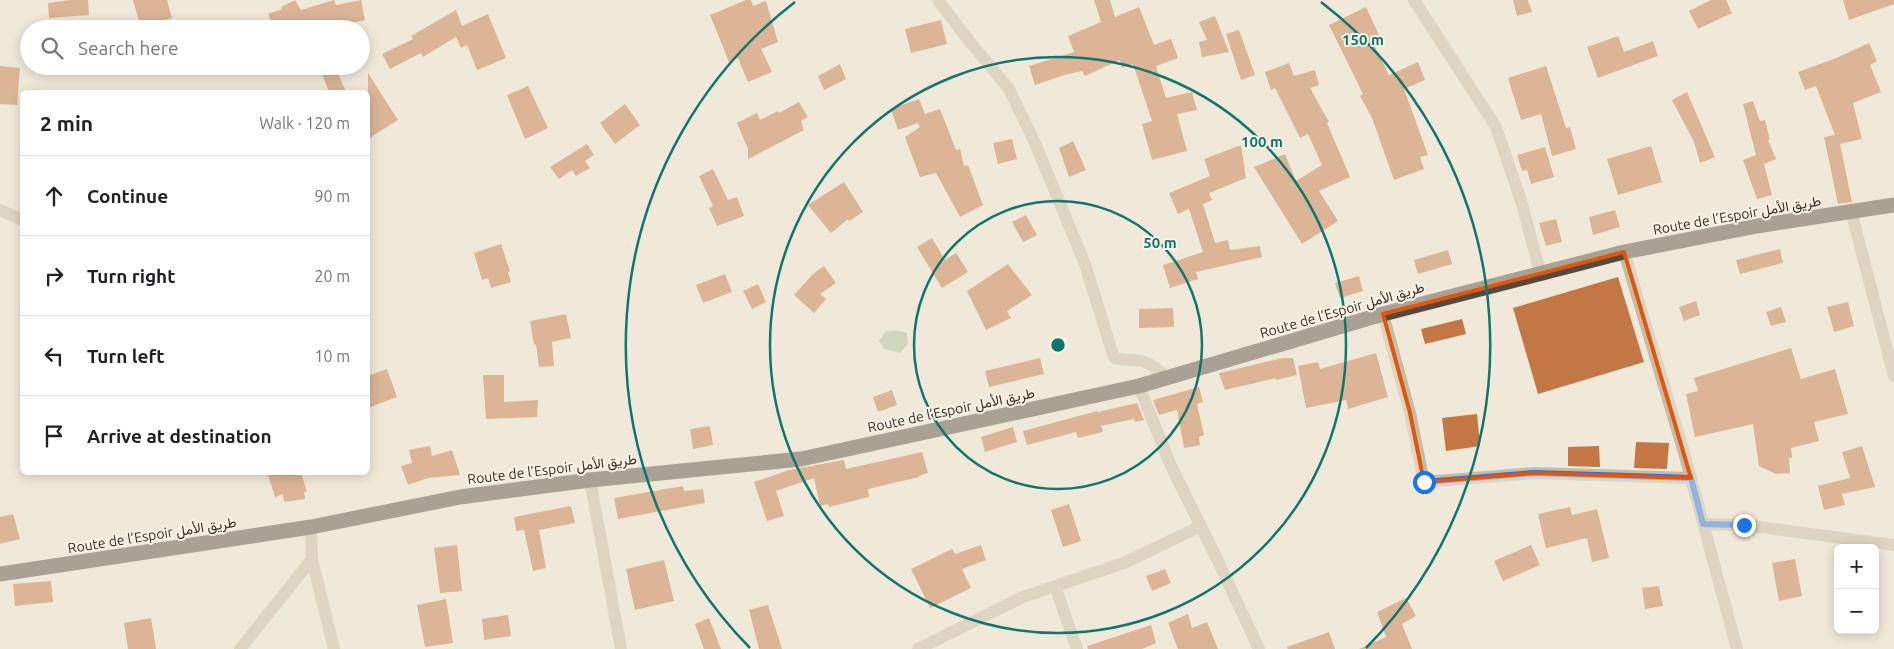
<!DOCTYPE html>
<meta charset="utf-8">
<style>
:root{--surface:#fff;--page:#f6f6f6;--text:#202124;--muted:#757577;--line:#e0e0e0}
body{margin:0;font-family:Ubuntu,Vazirmatn,sans-serif;background:var(--page);color:var(--text)}
.controls{position:absolute;right:15px;bottom:15px;display:grid;overflow:hidden;border-radius:8px;box-shadow:0 2px 12px #0003}
.controls button{width:45px;height:45px;display:grid;place-items:center;padding:0;border:0;border-bottom:1px solid var(--line);background:var(--surface);color:var(--text);font:25px sans-serif}
.stop{position:absolute;width:15px;height:15px;margin:-11px;border:4px solid #1a73e8;border-radius:50%;background:#fff}
.stop.end{background:#1a73e8;border-color:#fff;box-shadow:0 1px 5px #0008}
.list{margin:0;padding:0;list-style:none}
h2{display:flex;justify-content:space-between;align-items:center;height:65px;margin:0;padding:0 20px;font-size:21px}
h2 small{font-size:16px;font-weight:400;color:var(--muted)}
.list li{display:grid;grid-template-columns:32px 1fr auto;gap:15px;align-items:center;box-sizing:border-box;height:80px;padding:0 20px;border-top:1px solid var(--line)}
.list b{display:block;font-size:19px;white-space:nowrap}
.list em{font-size:16px;font-style:normal;color:var(--muted)}
.icon{flex:none;width:28px;height:28px;fill:none;stroke:currentColor;stroke-width:2;stroke-linecap:round;stroke-linejoin:round}
.map{position:relative;flex:none;width:1894px;height:649px;overflow:hidden}
.search{position:absolute;background:var(--surface);box-shadow:0 2px 12px #0003;left:20px;top:20px;width:350px;height:55px;display:flex;align-items:center;gap:12px;box-sizing:border-box;padding:0 18px;border-radius:28px;color:var(--muted);font-size:19px}
.panel{position:absolute;background:var(--surface);box-shadow:0 2px 12px #0003;left:20px;top:90px;width:350px;height:385px;border-radius:8px}
.map>svg:first-child{display:block}
.green{fill:#acbf9a}
.building{fill:#c27745}
.lines{fill:none;stroke-linecap:round;stroke-linejoin:round}
.minor{stroke:#c8bba5;stroke-width:12}
.highway{stroke:#55483e;stroke-width:15}
.route{stroke:#1a73e8;stroke-width:6}
.marked{fill:none;stroke:#df570d;stroke-width:4;stroke-linejoin:round}
.ring{fill:none;stroke:#0f766e;stroke-width:2.5}
.labels{text-anchor:middle;dominant-baseline:central;stroke-width:4;stroke-linejoin:round;paint-order:stroke}
.street-label{font-size:14px;fill:#342d26;stroke:#f8f2e5}
.centre{fill:#0f766e;stroke:#f8f2e5;stroke-width:2.5}
.ring-label{font-size:15px;text-anchor:middle;font-weight:bold;fill:#0f766e;stroke:#f8f2e5;stroke-width:4;stroke-linejoin:round;paint-order:stroke}
</style>
<div class="map">
<svg width="1894" height="649" viewBox="0 0 1894 649">
<rect width="100%" height="100%" fill="#f0e9d9"/>
<!-- green -->
<path class="green" d="M895 330 907 333 908 344 900 353 884 349 879 341 885 332Z"/>
<!-- building -->
<path class="building" d="M71 0H88L89 15 49 18 48 3Z
M133 0H167L172 18 141 27Z
M295 0 301 10 334 0 336 5 361 0 365 20 342 25 343 29H274L268 14 282 9 281 7Z
M746 0H751L753 6 766 1 778 42 761 49 772 72 748 82 738 58 729 62 710 15Z
M1094 0H1110L1115 17 1139 7 1154 45 1171 39 1178 58 1156 66 1166 98 1192 92 1197 110 1177 114 1187 151 1152 160 1142 124 1152 121 1133 64 1122 68 1120 60 1085 76 1082 71 1064 75 1035 85 1029 66 1074 52 1068 36 1101 22Z
M1513 0H1528L1532 12 1517 16Z
M1711 0H1726L1732 13 1698 29 1689 11Z
M1843 0H1894V4L1849 20Z
M1366 7 1383 44 1375 47 1389 75 1418 62 1425 80 1404 89 1428 155 1420 157 1424 169 1394 180 1372 118 1360 96 1363 94 1329 25Z
M456 10 462 26 488 14 506 58 477 70 467 45 461 48 456 37 423 57 421 53 390 69 382 54 413 39 411 36Z
M1215 16 1229 52 1202 57 1199 42 1207 40 1199 22Z
M941 20 947 44 911 53 905 29Z
M1239 30 1255 75 1241 80 1226 34Z
M1618 36 1624 52 1653 41 1658 56 1598 78 1587 47Z
M1869 43 1877 61 1870 65 1881 92 1853 103 1862 139 1840 144 1852 202 1838 204 1824 137 1835 135 1816 86 1805 90 1798 72 1834 59Z
M1289 63 1294 76 1315 70 1319 85 1310 88 1329 122 1327 123 1350 177 1319 191 1338 221 1302 244 1254 167 1285 154 1296 181 1322 165 1308 134 1300 138 1275 88 1271 90 1265 72Z
M840 64 846 79 824 90 818 76Z
M0 66 20 68 17 105 0 104Z
M319 66H335L346 92H329Z
M1546 66 1566 128 1570 127 1576 149 1552 156 1541 114 1521 120 1508 78Z
M368 73 398 120 368 139Z
M528 86 548 128 525 139 507 95Z
M1687 92 1715 157 1700 163 1694 142 1672 100Z
M919 99 925 114 940 109 956 150 960 149 964 166 968 165 983 205 960 217 936 173 920 177 905 137 920 127 918 123 898 130 891 109Z
M1753 101 1760 121 1765 120 1770 140H1768L1776 159 1764 164 1772 195 1757 199 1743 160 1756 155 1743 104Z
M799 102 808 117 801 121 804 130 748 159V149L737 123 757 113 760 120 778 111 779 113Z
M625 104 640 125 615 144 600 123Z
M1012 139 1017 159 998 164 993 143Z
M1073 141 1086 170 1069 177 1059 148Z
M587 144 594 155 585 161 590 168 576 176 572 170 559 179 550 167Z
M1241 145 1246 178 1209 193 1212 200 1203 204 1215 243 1228 240 1230 250 1260 246 1262 257 1196 272 1198 279 1170 288 1163 265 1203 252 1189 209 1178 214 1169 193 1210 176 1204 159Z
M1651 146 1662 182 1618 195 1607 159Z
M1545 147 1554 177 1531 184 1527 170 1522 171 1517 155Z
M713 169 728 200 737 197 744 216 717 226 709 208 713 206 699 176Z
M844 182 863 212 849 221 848 219 831 233 808 205Z
M1615 210 1620 227 1593 235 1589 217Z
M1026 215 1037 235 1023 242 1012 222Z
M1556 219 1562 242 1546 246 1539 223Z
M932 238 945 260 956 253 968 272 942 288 917 247Z
M501 244 510 271 508 272 511 282 491 288 488 278 482 280 474 253Z
M1780 249 1783 263 1740 274 1736 260Z
M1448 250 1452 264 1418 274 1414 260Z
M1008 264 1032 295 1007 311 1011 318 986 330 967 291Z
M824 266 836 283 820 294 826 299 814 313 794 295 813 274Z
M725 274 732 292 703 303 696 285Z
M1359 276 1363 291 1340 298 1335 283Z
M1618 277 1644 362 1538 394 1513 308Z
M758 284 766 302 752 309 743 291Z
M1696 301 1700 315 1684 321 1679 307Z
M1848 302 1854 326 1834 332 1827 307Z
M1781 307 1786 322 1771 326 1766 312Z
M1173 308 1174 327 1139 328V309Z
M566 314 571 338 552 342 554 366 539 367 536 344 534 345 530 321Z
M1462 319 1466 334 1425 344 1421 329Z
M1791 348 1801 379 1835 369 1848 414 1814 422 1819 441 1791 448 1792 458H1789L1790 473 1776 474 1759 466 1753 424 1695 437 1686 394 1698 391 1694 378Z
M1376 353 1388 397 1348 409 1346 400 1306 408 1298 366 1318 362 1320 369Z
M1040 358 1044 374 989 387 985 371Z
M1283 358H1293L1297 375 1276 380V378L1225 390 1219 373Z
M387 369 397 397 368 408V376Z
M483 375H504V402L538 400 537 417 486 419Z
M1199 387 1203 402 1197 404 1204 435 1199 437 1200 445 1184 448 1177 410 1159 415 1153 400Z
M892 390 897 405 878 412 873 397Z
M1137 403 1144 420 1135 422 1134 419 1101 426 1103 432 1078 438 1076 432 1027 445 1023 431 1097 411 1098 412Z
M1477 414 1480 446 1446 451 1442 418Z
M710 426 713 445 693 449 690 429Z
M1013 427 1017 442 985 452 981 437Z
M1636 442 1669 443 1667 469 1634 468Z
M430 446 432 456 452 450 460 475 428 478 408 485 401 466 412 463 409 450Z
M1599 446 1600 467 1568 466V447Z
M1862 446 1875 487 1842 494 1845 505 1824 510 1818 486 1850 478 1842 452Z
M922 452 928 473 919 476V477L868 489 869 497 829 507 828 504 820 506 814 478 776 491 784 516 767 521 754 482 789 470 844 460 846 469Z
M267 472H301L307 492H304L305 499 284 502 283 494 275 497Z
M683 486 684 491 703 489 705 503 618 519 614 498Z
M1069 504 1081 541 1063 547 1051 510Z
M571 506 575 523 539 530 546 568 533 571 524 530 516 531 514 517Z
M1570 507 1572 515 1597 509 1609 558 1592 562 1587 538 1546 548 1538 514Z
M13 514 20 539 0 544V517Z
M457 545 462 591 440 593 434 548Z
M981 545 986 560 962 569 971 588 930 608 911 569 952 549 955 554Z
M1531 545 1540 565 1503 581 1494 561Z
M1795 559 1802 596 1779 601 1772 563Z
M664 560 674 601 635 610 626 569Z
M1165 569 1171 583 1152 591 1146 576Z
M51 581 53 602 15 606 13 584Z
M1659 586 1663 606 1645 609 1642 588Z
M1406 598 1416 616 1402 624 1412 649H1359L1386 637 1377 612Z
M446 599 453 643 425 647 417 605Z
M768 605 782 649H759L749 610Z
M1188 614 1192 628 1207 622 1218 649H1178L1168 623Z
M508 615 511 636 484 640 482 619Z
M151 618 156 649H128L124 623Z
M709 618 721 649H704L695 624Z
M1151 625 1156 643 1142 649H1088L1087 646Z
M1329 632 1335 649H1288L1287 647Z"/>
<g class="lines">
<!-- minor -->
<path class="minor" d="M938 0 970 42 1009 89 1035 143 1085 264 1114 358C1122 360 1127 360 1135 360 1148 360 1158 370 1167 378
M1414 0 1496 127 1522 204 1540 272
M0 210 22 220
M1851 211 1894 376
M1624 252 1685 456 1737 649
M1383 314 1410 413 1424 482 1534 473 1691 478
M1139 386 1171 466 1217 559 1259 649
M590 480 621 649
M1703 524 1744 525 1894 545
M312 559 334 649
M1055 586 1077 649
M240 649 312 559 311 527
M918 649 1023 597 1124 563 1201 526"/>
<!-- highway -->
<path class="highway" d="M0 574 311 527 460 497 590 480 801 459 1139 386 1383 314 1624 252 1757 226 1894 205"/>
</g>
<g class="lines">
<!-- route -->
<path class="route" d="M1424 482 1534 473 1691 478 1703 524 1744 525"/>
</g>
<!-- marked area -->
<path d="M0 0H1894V649H0ZM1624 252 1691 478 1534 473 1424 482 1410 413 1383 314Z" fill="#f0e9d9" fill-opacity=".55" fill-rule="evenodd"/>
<path class="marked" d="M1624 252 1691 478 1534 473 1424 482 1410 413 1383 314Z"/>
<!-- distance rings -->
<g class="ring">
<circle cx="1058" cy="345" r="144"/>
<circle cx="1058" cy="345" r="288"/>
<path d="M750 648A432 432 0 0 1 795 2M1321 2A432 432 0 0 1 1366 648"/>
</g>
<g class="labels">
<!-- street labels -->
<g class="street-label">
<text transform="translate(1737 215) rotate(-10)">Route de l’Espoir طريق الأمل</text>
<text transform="translate(1342 310) rotate(-16)">Route de l’Espoir طريق الأمل</text>
<text transform="translate(951 410) rotate(-12)">Route de l’Espoir طريق الأمل</text>
<text transform="translate(552 469) rotate(-7)">Route de l’Espoir طريق الأمل</text>
<text transform="translate(152 535) rotate(-9)">Route de l’Espoir طريق الأمل</text>
</g>
</g>
<circle cx="1058" cy="345" r="8" class="centre"/>
<g class="ring-label">
<text x="1363" y="45">150 m</text>
<text x="1262" y="147">100 m</text>
<text x="1160" y="248">50 m</text>
</g>
</svg>
<div class="controls">
<button>+</button>
<button>−</button>
</div>
<div class="stop" style="left:1424px;top:482px"></div>
<div class="stop end" style="left:1744px;top:525px"></div>
<div class="search"><svg class="icon" aria-label="search" viewBox="0 0 24 24"><circle cx="10" cy="10" r="6"/><path d="M15 15l6 6"/></svg>Search here</div>
<section class="panel">
<h2>2 min<small>Walk · 120 m</small></h2>
<ul class="list">
<li><svg class="icon" aria-label="ahead" viewBox="0 0 24 24"><path d="M12 20V5M6 11l6-6 6 6"/></svg><div><b>Continue</b></div><em>90 m</em></li>
<li><svg class="icon" aria-label="right" viewBox="0 0 24 24"><path d="M7 20v-9h11M14 6l5 5-5 5"/></svg><div><b>Turn right</b></div><em>20 m</em></li>
<li><svg class="icon" aria-label="left" viewBox="0 0 24 24"><path d="M17 20v-9H6M10 6l-5 5 5 5"/></svg><div><b>Turn left</b></div><em>10 m</em></li>
<li><svg class="icon" aria-label="arrive" viewBox="0 0 24 24"><path d="M6 21V4h12l-3 4 3 4H6"/></svg><div><b>Arrive at destination</b></div></li>
</ul>
</section>
</div>
